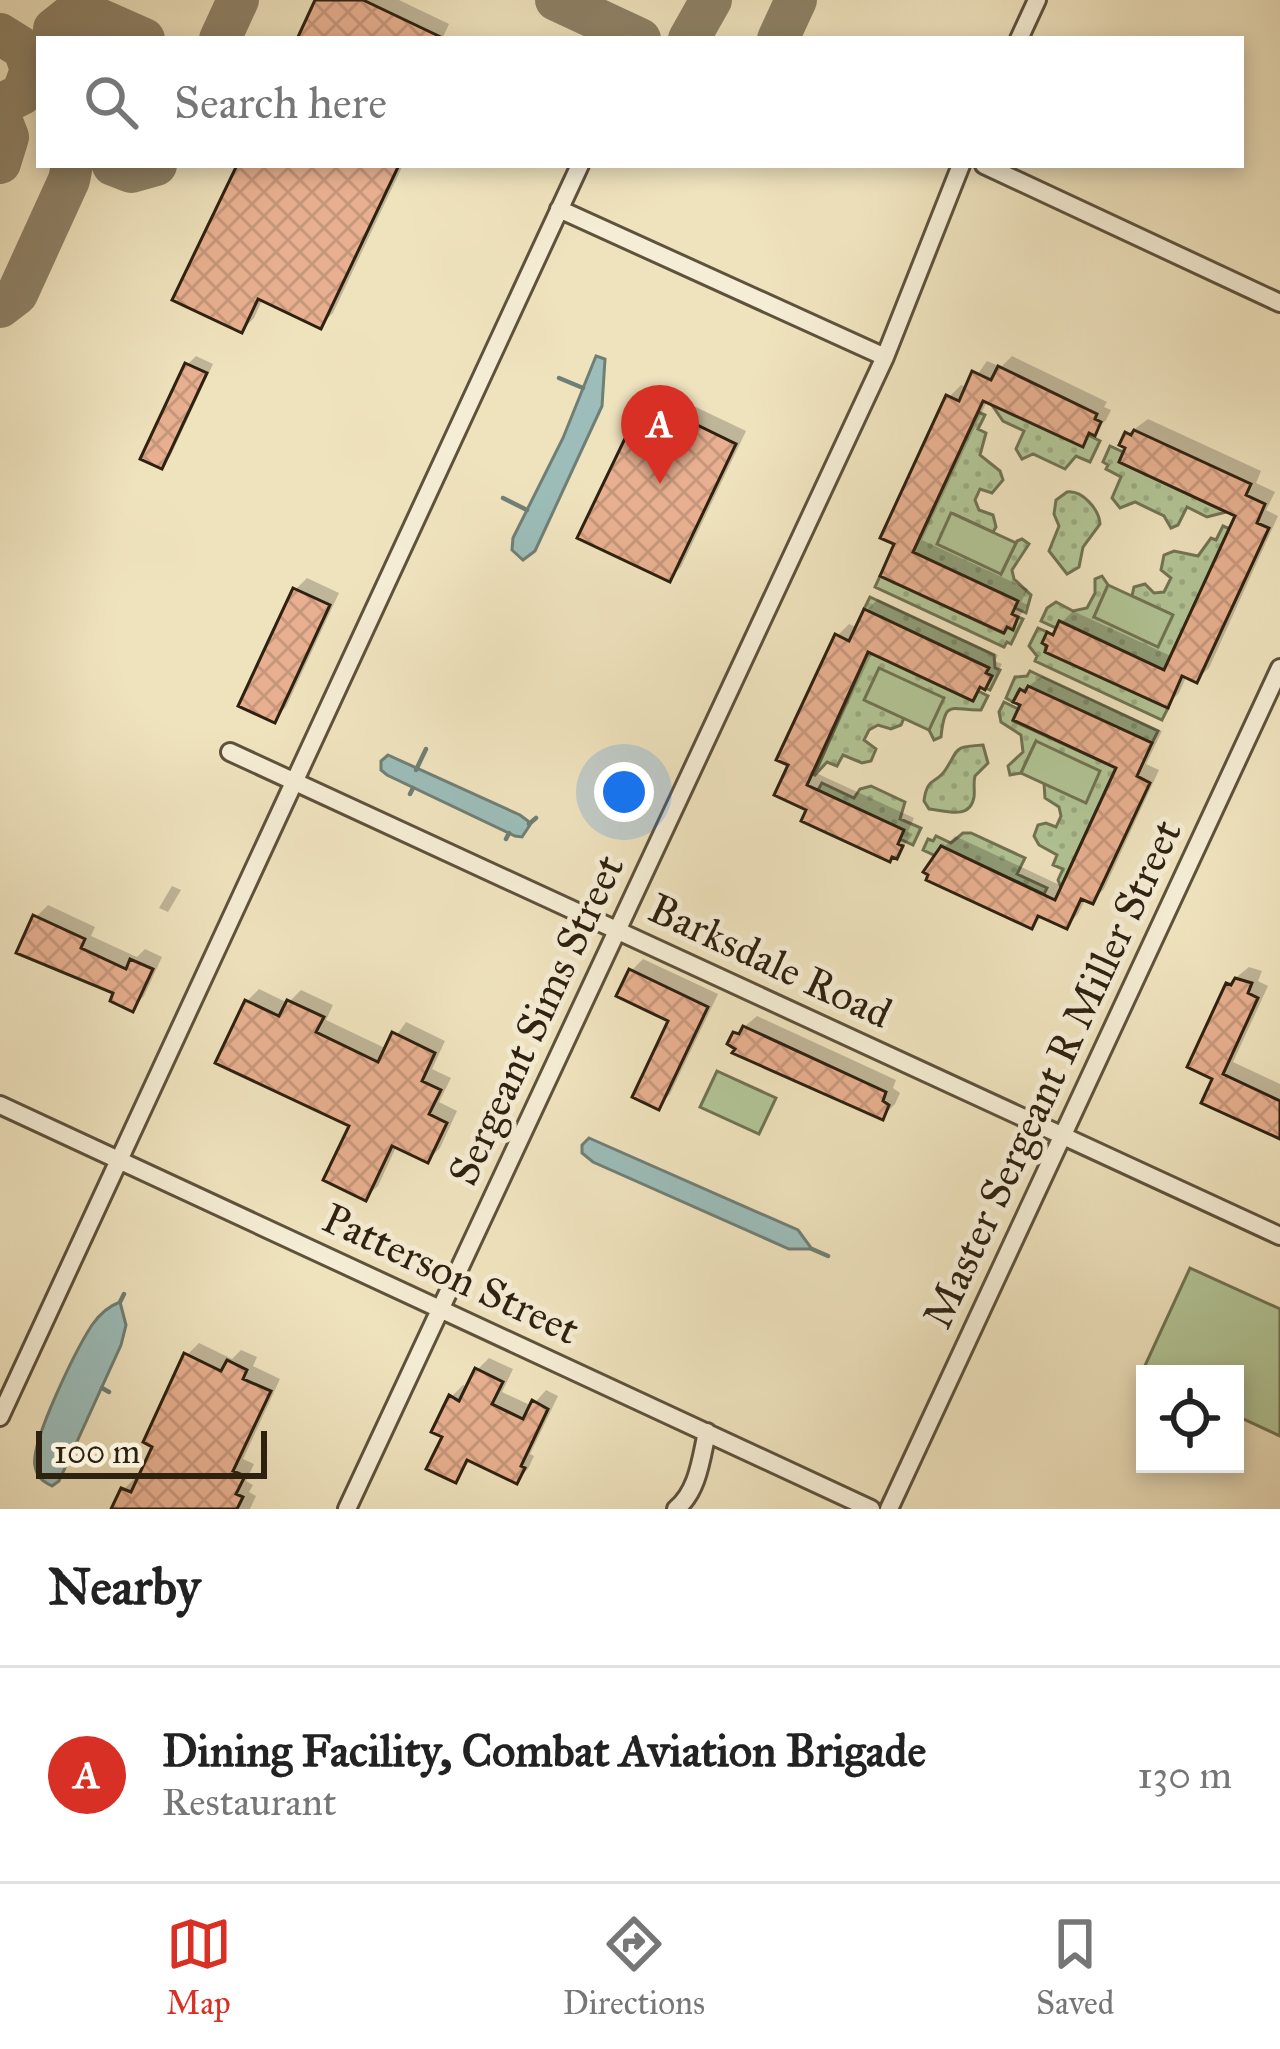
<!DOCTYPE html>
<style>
:root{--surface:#fff;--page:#f2f2f2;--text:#222;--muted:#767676;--line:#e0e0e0;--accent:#d93025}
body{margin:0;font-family:"IM FELL Great Primer",serif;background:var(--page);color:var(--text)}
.controls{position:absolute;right:36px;bottom:36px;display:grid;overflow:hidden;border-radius:0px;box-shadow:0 6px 18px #0003}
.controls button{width:108px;height:108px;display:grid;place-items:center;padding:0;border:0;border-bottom:3px solid var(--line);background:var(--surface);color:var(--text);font:60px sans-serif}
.scale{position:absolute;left:36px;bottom:30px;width:231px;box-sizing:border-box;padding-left:12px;border:6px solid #2e2110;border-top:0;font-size:33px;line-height:42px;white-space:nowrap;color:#2e2110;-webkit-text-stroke:9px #f5edd5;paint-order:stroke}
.you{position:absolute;left:624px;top:792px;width:42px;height:42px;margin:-30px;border:9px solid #fff;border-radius:50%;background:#1a73e8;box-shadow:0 0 0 18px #1a73e833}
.badge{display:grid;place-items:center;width:78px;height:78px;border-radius:50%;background:var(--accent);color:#fff;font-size:39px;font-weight:700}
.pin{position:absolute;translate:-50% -99px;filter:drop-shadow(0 3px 6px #0008)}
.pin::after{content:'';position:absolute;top:63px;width:42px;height:36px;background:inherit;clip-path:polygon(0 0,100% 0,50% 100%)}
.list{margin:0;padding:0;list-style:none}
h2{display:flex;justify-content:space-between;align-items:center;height:156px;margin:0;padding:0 48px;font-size:51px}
h2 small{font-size:39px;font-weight:400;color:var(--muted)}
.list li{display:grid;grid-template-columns:78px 1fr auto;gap:36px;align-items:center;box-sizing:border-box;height:216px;padding:0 48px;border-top:3px solid var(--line)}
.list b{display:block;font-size:45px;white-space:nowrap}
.list p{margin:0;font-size:39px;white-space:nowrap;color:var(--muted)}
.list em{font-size:39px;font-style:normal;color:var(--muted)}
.icon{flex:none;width:66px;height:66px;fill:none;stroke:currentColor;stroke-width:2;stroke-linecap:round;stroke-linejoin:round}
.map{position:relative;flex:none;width:1280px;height:1509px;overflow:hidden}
.search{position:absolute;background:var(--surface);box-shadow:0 6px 18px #0003;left:36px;right:36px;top:36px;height:132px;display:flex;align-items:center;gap:30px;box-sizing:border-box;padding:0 42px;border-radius:0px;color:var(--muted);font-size:45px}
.sheet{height:372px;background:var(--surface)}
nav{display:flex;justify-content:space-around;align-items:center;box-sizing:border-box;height:168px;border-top:3px solid var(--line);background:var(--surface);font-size:33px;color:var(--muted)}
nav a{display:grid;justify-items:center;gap:6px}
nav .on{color:var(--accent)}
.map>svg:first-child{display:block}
.grass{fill:url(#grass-dots);stroke:#707353;stroke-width:3}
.pitch{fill:#b2c596;stroke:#707353;stroke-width:3}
.water{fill:#9cbdb9;stroke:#707f75;stroke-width:3}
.shadow{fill:#0003}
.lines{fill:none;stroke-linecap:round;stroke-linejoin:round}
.stream{stroke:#707f75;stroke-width:4.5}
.taxiway{stroke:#8e8267;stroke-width:42}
.building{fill:url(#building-cross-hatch);stroke:#2e2110;stroke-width:3}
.minor-casing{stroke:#5e523c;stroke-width:22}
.minor{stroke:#f5edd5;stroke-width:16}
.labels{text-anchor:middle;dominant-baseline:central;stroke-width:10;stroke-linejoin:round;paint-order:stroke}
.street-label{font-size:42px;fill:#2e2110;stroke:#f5edd5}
</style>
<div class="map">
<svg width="1280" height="1509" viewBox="0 0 1280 1509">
<defs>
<pattern id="grass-dots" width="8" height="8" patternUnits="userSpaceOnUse" patternTransform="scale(3)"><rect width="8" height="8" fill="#b2c596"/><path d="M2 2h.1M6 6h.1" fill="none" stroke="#99a980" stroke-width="1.8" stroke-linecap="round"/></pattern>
<pattern id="building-cross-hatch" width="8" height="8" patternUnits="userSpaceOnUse" patternTransform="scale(3)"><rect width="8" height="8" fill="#e8b090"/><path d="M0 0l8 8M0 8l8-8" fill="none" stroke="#c7977b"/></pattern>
</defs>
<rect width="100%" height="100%" fill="#efe3be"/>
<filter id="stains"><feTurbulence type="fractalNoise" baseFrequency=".00167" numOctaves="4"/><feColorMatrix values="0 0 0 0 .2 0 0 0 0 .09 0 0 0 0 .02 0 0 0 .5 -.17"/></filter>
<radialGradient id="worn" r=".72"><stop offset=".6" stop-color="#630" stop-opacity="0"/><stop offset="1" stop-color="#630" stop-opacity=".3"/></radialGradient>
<!-- grass -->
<path class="grass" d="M992 405 1088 435 1100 441 1090 462 1076 456 1065 469 1033 454 1022 459 1016 449 1024 431 1003 421Z
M978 412 985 415 978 429 986 433 980 455 1000 471 1003 480 992 493 980 489 975 500 979 510 993 515 996 527 993 532 952 513 1001 574 1017 541 1022 539 1029 544 1012 570 1014 579 1031 595 1026 613 1015 608 1017 601 913 552Z
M1110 446 1123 452 1119 462 1226 512 1207 517 1187 507 1178 525 1171 528 1164 516 1135 502 1120 508 1112 498 1121 477 1106 469 1108 465 1103 462Z
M1067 492C1082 490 1099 509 1100 524L1083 547 1079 567 1067 574 1049 551 1059 526 1054 514 1056 500Z
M1223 526 1230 529 1164 670 1060 621 1056 628 1041 621 1047 608 1056 602 1073 611 1087 608 1095 593V579L1102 576 1108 585 1094 617 1173 615 1132 596 1134 587 1145 584 1154 593 1164 592 1171 578 1161 570 1164 555 1174 551 1198 556 1211 538 1216 540Z
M880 576 1003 633 1007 627 1013 629 1018 617 1023 619 1011 644 1007 642 1004 647 875 587Z
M870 597 994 655 995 668 1000 670 990 690 986 688 992 676 986 673 988 667 864 609Z
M1038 628 1047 632 1045 652 1168 708 1162 720 1035 661 1037 656 1029 646Z
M868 652 973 701 978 691 988 696 981 710C952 711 945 697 941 737L934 740 929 730 943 698 865 699 904 718 901 725 891 729 878 725 869 730 864 740 876 749 871 761 862 763 843 755 837 766 827 762 814 776Z
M1030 671 1158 731 1152 743 1028 687 1025 692 1019 690 1013 702 1006 698 1015 677 1027 676Z
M1004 702 1018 709 1013 721 1116 768 1061 887 1058 880 1063 869 1053 865 1057 855 1039 845 1034 836 1038 825 1046 823 1056 827 1061 816 1059 807 1045 798 1044 783 1086 802 1036 741 1021 773 1010 775 1008 766 1023 752 1021 735 1001 722 999 712Z
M983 745 988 763 975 776C973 783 975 790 974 797 970 821 944 810 929 809L924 801C927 776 936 785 946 769 960 747 953 747 983 745Z
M822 783 854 798 860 789 871 786 905 802 900 819 921 828 913 845 900 839 903 830 818 790Z
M963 833H971L1025 858 1017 874 1047 888 1044 894 941 847 936 856 923 850 928 839 933 841 936 836 951 843Z"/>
<!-- pitch -->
<path class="pitch" d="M951 513 1016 543 1001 574 937 544Z
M1108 585 1173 615 1158 647 1094 617Z
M879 668 944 698 929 730 864 700Z
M1036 741 1100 771 1086 803 1021 773Z
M717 1071 776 1098 759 1134 700 1107Z
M1190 1268 1280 1309V1436L1235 1415V1374L1142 1372Z"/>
<!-- water -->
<path class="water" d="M596 356 605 359 602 406 535 551 523 560 512 550 513 538 563 438Z
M388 755 520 815 528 821 530 825 522 837 515 836 387 775 381 770V761Z
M589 1138 798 1230 812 1249H789L593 1162 582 1153V1145Z
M120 1302 126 1325 121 1345 59 1481 52 1486C42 1481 37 1477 35 1466 30 1442 77 1348 92 1325 99 1315 109 1306 120 1302Z"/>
<!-- shadow -->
<path class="shadow" d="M318 0H399L449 24 442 39H300Z
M240 165H403L333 313 321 325 263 298 254 318 242 330Z
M196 356 213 364 170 457 161 466 187 365Z
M1012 356 1107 402 1104 407 1111 410 1106 420 1082 443 988 399 922 540 1028 589 1021 602 1028 605 1012 626 884 574 949 397 961 385 968 388 987 361 1001 367Z
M658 389 746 431 681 567 669 579 646 401Z
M1148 419 1261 471 1256 483 1275 492 1266 510 1278 516 1209 668 1197 679 1187 675 1179 693 1167 705 1050 634 1073 611 1173 657 1239 515 1128 434Z
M307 578 339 593 286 707 274 719 295 590Z
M878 599 998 655 995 661 1002 664 996 675 973 697 873 651 816 773 914 818 908 832 913 834 896 856 778 793 837 636 849 624 858 628 866 611Z
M1042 676 1162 731 1146 764 1159 770 1104 889 1092 901 1086 898 1078 914 1066 926 1043 915 1032 926 943 848 955 836 1064 887 1120 767 1024 703 1022 691Z
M172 886 181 890 168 912 159 908Z
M48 905 95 927 91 936 137 957 145 949 162 957 144 996 132 1008 36 917Z
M643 959 718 994 670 1094 658 1106 673 1019 631 971Z
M1249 967 1262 971 1258 981 1268 986 1233 1062 1280 1084V1136L1216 1077 1228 984Z
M259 989 288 1003 301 990 333 1005 326 1020 387 1049 406 1022 445 1041 432 1069 451 1078 439 1102 457 1111 440 1148 428 1160 397 1145 378 1186 366 1197 353 1124 247 1001Z
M757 1016 896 1080 893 1088 900 1093 895 1104 883 1116 739 1048 736 1034Z
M199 1343 232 1359 241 1350 257 1357 253 1366 280 1379 243 1459 254 1464 246 1481 253 1485 249 1492 256 1496 250 1509H115L124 1489 136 1477 140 1480 187 1355Z
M489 1358 513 1369 502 1392 532 1406 546 1390 558 1396 530 1454 534 1456 528 1469 516 1481 471 1459 455 1480 446 1436 451 1397 463 1385 469 1388 477 1370Z"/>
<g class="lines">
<!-- stream -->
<path class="stream" d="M559 378 583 388
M503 498 527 510
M416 770 426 749
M410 794 413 788
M529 824 536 818
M506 839 509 833
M812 1249 828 1256
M120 1302 124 1294
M102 1388 109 1392"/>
<!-- taxiway -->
<path class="taxiway" d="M81 0 92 16 144 39
M556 0 640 39
M0 34 24 49 31 70 22 94 0 105
M54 39V29L69 17 92 16
M220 39 238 0
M689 39 711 0
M778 39 796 0
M0 116 8 137 0 163
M113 165 131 172 156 165
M0 307 17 294 69 180 72 165"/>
</g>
<!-- building -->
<path class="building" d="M315 0H363L445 39H297Z
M237 165H399L321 329 258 299 242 333 172 300Z
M185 363 207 373 162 469 140 459Z
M998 366 1097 414 1095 419 1101 422 1095 436 1089 433 1083 447 983 401 913 552 1018 601 1012 614 1018 617 1013 630 1007 627 1004 633 880 576 894 544 880 538 946 395 959 401 972 371 991 380Z
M644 399 736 444 670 582 577 538Z
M1134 430 1251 484 1246 495 1265 504 1257 523 1269 528 1197 683 1182 676 1168 708 1045 652 1047 646 1042 643 1047 632 1053 635 1059 621 1164 670 1235 516 1119 462 1125 448 1119 445 1125 432 1131 435Z
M293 588 330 605 275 723 238 706Z
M864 609 989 668 986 673 992 676 985 690 980 687 973 701 868 652 807 785 904 830 898 844 903 846 897 859 892 857 890 862 801 821 806 810 774 795 788 765 776 760 835 634 849 641Z
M1028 686 1152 743 1137 776 1150 783 1093 904 1081 899 1067 929 1038 916 1032 929 926 880 928 875 923 872 941 846 1055 900 1116 768 1013 720 1020 705 1013 702 1020 689 1025 692Z
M33 915 85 939 81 948 126 969 130 959 153 969 133 1012 110 1001 113 993 16 953Z
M629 969 708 1007 659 1110 632 1097 668 1021 616 996Z
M1235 978 1252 983 1248 993 1258 998 1223 1074 1280 1101V1139L1201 1103 1212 1079 1187 1067 1226 983 1231 985Z
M245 1000 279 1016 287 1000 324 1017 316 1032 378 1062 392 1032 435 1053 422 1081 441 1090 429 1114 447 1123 428 1163 392 1146 366 1201 323 1180 349 1126 215 1063Z
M743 1026 886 1092 883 1101 889 1105 883 1120 732 1053 735 1049 727 1044 733 1032 739 1034Z
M184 1353 221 1371 227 1360 247 1370 243 1379 271 1391 233 1471 245 1476 236 1494 243 1497 237 1509H111L121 1488 131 1492 152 1447 143 1442Z
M475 1368 503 1382 492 1404 523 1419 532 1400 548 1409 521 1466 525 1468 517 1484 467 1460 456 1483 426 1469 442 1437 431 1432 449 1395 459 1401Z"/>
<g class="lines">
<defs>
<path id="minor" d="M1019 39 1037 0
M984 165 1280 303
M559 209 885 357
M230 752 1280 1236
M0 1105 871 1509
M0 1417 580 165
M347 1509 885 357 961 165
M676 1509C698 1491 701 1459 707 1432
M889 1509 1280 668"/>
</defs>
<!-- minor casing -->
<use href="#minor" class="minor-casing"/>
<!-- minor -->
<use href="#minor" class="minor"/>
</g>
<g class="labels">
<!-- street labels -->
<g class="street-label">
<text transform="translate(770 961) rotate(25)">Barksdale Road</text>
<text transform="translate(536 1020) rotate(-65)">Sergeant Sims Street</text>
<text transform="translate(1052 1074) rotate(-65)">Master Sergeant R Miller Street</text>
<text transform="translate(451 1274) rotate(25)">Patterson Street</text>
</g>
</g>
<rect width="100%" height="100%" filter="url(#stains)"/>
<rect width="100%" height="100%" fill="url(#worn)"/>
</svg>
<div class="controls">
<button><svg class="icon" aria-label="locate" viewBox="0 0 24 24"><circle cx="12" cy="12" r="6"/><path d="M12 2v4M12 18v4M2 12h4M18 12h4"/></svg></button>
</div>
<div class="scale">100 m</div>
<div class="you"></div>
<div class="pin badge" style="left:660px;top:484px">A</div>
<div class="search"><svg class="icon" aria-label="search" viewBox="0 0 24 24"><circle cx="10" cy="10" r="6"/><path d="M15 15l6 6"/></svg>Search here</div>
</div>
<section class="sheet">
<h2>Nearby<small></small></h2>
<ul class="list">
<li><span class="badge">A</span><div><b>Dining Facility, Combat Aviation Brigade</b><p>Restaurant</p></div><em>130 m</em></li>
</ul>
</section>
<nav>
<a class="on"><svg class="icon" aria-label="map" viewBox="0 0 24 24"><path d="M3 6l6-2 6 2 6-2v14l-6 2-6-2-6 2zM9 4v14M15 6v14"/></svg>Map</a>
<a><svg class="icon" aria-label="directions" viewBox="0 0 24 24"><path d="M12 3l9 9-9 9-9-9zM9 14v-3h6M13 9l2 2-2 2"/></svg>Directions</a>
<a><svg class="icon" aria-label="saved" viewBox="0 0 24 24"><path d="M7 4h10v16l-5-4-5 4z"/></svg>Saved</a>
</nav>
